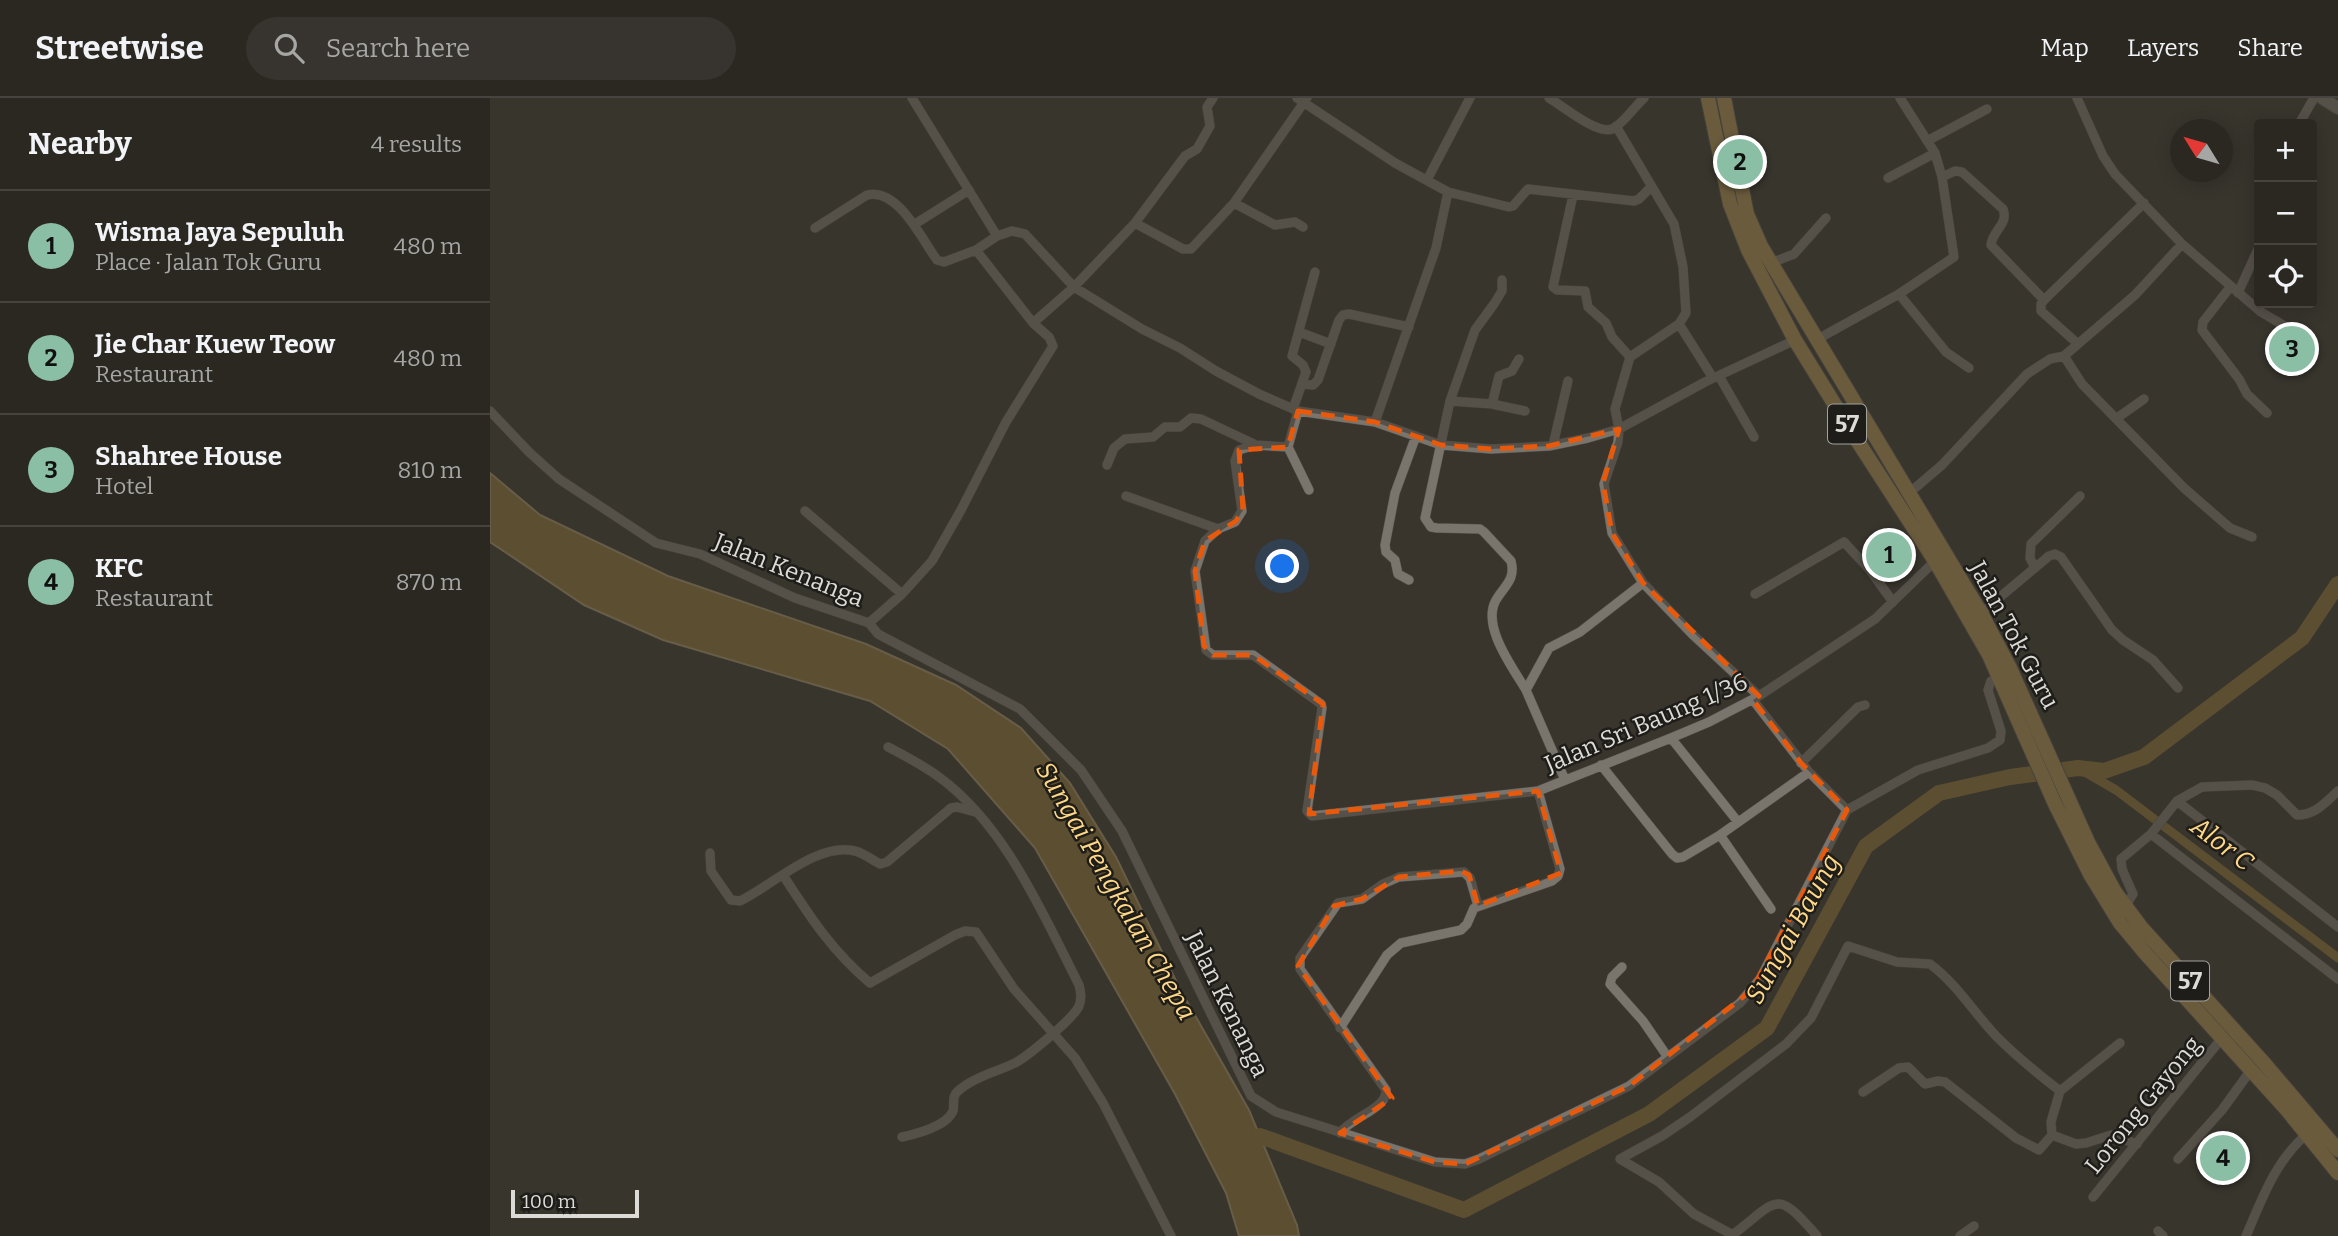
<!DOCTYPE html>
<meta charset="utf-8">
<style>
:root{--surface:#2b2822;--page:#37342f;--text:#f1f3f6;--muted:#a6a6a5;--line:#474440;--accent:#8abfa5}
body{margin:0;font-family:Bitter,serif;background:var(--page);color:var(--text)}
.controls{position:absolute;right:21px;top:21px;display:grid;overflow:hidden;border-radius:7px;box-shadow:0 4px 18px #0003}
.controls button{width:63px;height:63px;display:grid;place-items:center;padding:0;border:0;border-bottom:2px solid var(--line);background:var(--surface);color:var(--text);font:35px sans-serif}
.compass{position:absolute;left:1680px;top:21px;width:63px;height:63px;border-radius:50%;background:var(--surface);box-shadow:0 4px 18px #0003;rotate:307deg}
.scale{position:absolute;left:21px;bottom:18px;width:128px;box-sizing:border-box;padding-left:7px;border:4px solid #dddbd6;border-top:0;font-size:19px;line-height:24px;white-space:nowrap;color:#dddbd6;-webkit-text-stroke:5px #1f1d19;paint-order:stroke}
.you{position:absolute;left:793px;top:469px;width:24px;height:24px;margin:-18px;border:5px solid #fff;border-radius:50%;background:#1a73e8;box-shadow:0 0 0 10px #1a73e833}
.badge{display:grid;place-items:center;width:46px;height:46px;border-radius:50%;background:var(--accent);color:#111;font-size:23px;font-weight:700}
.pin{position:absolute;translate:-50% -50%;border:4px solid #fff;box-shadow:0 2px 7px #0006}
.list{margin:0;padding:0;list-style:none}
h2{display:flex;justify-content:space-between;align-items:center;height:91px;margin:0;padding:0 28px;font-size:30px}
h2 small{font-size:23px;font-weight:400;color:var(--muted)}
.list li{display:grid;grid-template-columns:46px 1fr auto;gap:21px;align-items:center;box-sizing:border-box;height:112px;padding:0 28px;border-top:2px solid var(--line)}
.list b{display:block;font-size:26px;white-space:nowrap}
.list p{margin:0;font-size:23px;white-space:nowrap;color:var(--muted)}
.list em{font-size:23px;font-style:normal;color:var(--muted)}
.icon{flex:none;width:38px;height:38px;fill:none;stroke:currentColor;stroke-width:2;stroke-linecap:round;stroke-linejoin:round}
.map{position:relative;flex:none;width:1848px;height:1138px;overflow:hidden}
header{display:flex;align-items:center;gap:42px;box-sizing:border-box;height:98px;padding:0 35px;background:var(--surface);border-bottom:2px solid var(--line)}
header strong{font-size:33px}
nav{display:flex;gap:38px;margin-inline-start:auto;font-size:24px}
.search{width:490px;height:63px;background:var(--page);display:flex;align-items:center;gap:18px;box-sizing:border-box;padding:0 24px;border-radius:38px;color:var(--muted);font-size:26px}
main{display:flex}
aside{flex:1;background:var(--surface)}
.map>svg:first-child{display:block}
.water{fill:#866d37;stroke:#a08e67;stroke-width:2}
.lines{fill:none;stroke-linecap:round;stroke-linejoin:round}
.canal{stroke:#866d37;stroke-width:9}
.river{stroke:#866d37;stroke-width:16}
.street-casing{stroke:#55524c;stroke-width:10}
.secondary-casing{stroke:#55524c;stroke-width:14}
.primary-casing{stroke:#55524c;stroke-width:16}
.street{stroke:#79746c;stroke-width:9}
.secondary{stroke:#79746c;stroke-width:12}
.primary{stroke:#a68b50;stroke-width:14}
.marked{fill:none;stroke:#e8590c;stroke-width:5;stroke-dasharray:14 9;stroke-linejoin:round}
.labels{text-anchor:middle;dominant-baseline:central;stroke-width:5;stroke-linejoin:round;paint-order:stroke}
.shield{fill:#1f1d19;stroke:#a4a29d;stroke-width:2}
.shield-label{font-size:23px;font-weight:bold;fill:#dddbd6}
.street-label{font-size:24px;fill:#dddbd6;stroke:#1f1d19}
.water-label{font-size:26px;font-style:italic;fill:#ffd887;stroke:#1f1d19}
</style>
<header>
<strong>Streetwise</strong>
<div class="search"><svg class="icon" aria-label="search" viewBox="0 0 24 24"><circle cx="10" cy="10" r="6"/><path d="M15 15l6 6"/></svg>Search here</div>
<nav><a>Map</a><a>Layers</a><a>Share</a></nav>
</header>
<main>
<aside>
<h2>Nearby<small>4 results</small></h2>
<ul class="list">
<li><span class="badge">1</span><div><b>Wisma Jaya Sepuluh</b><p>Place · Jalan Tok Guru</p></div><em>480 m</em></li>
<li><span class="badge">2</span><div><b>Jie Char Kuew Teow</b><p>Restaurant</p></div><em>480 m</em></li>
<li><span class="badge">3</span><div><b>Shahree House</b><p>Hotel</p></div><em>810 m</em></li>
<li><span class="badge">4</span><div><b>KFC</b><p>Restaurant</p></div><em>870 m</em></li>
</ul>
</aside>
<div class="map">
<svg width="1848" height="1138" viewBox="0 0 1848 1138">
<rect width="100%" height="100%" fill="#39352d"/>
<!-- water -->
<path class="water" d="M0 375 50 417 178 478 376 546 466 587 531 630 580 685 626 759 690 891 759 1012 807 1127 809 1138H749L736 1095 685 996 545 750 458 651 380 603 173 542 94 507 0 444Z"/>
<g class="lines">
<!-- canal -->
<path class="canal" d="M1588 670 1626 692 1848 860"/>
<!-- river -->
<path class="river" d="M770 1038 974 1112 1159 1016 1277 930 1376 748 1449 695 1520 679 1588 670 1614 673 1654 659 1812 540 1848 486"/>
<defs>
<path id="street" d="M807 0 905 65 958 94 1019 109 1023 108 1038 91 1144 103 1149 101 1161 89
M1059 0C1073 8 1107 37 1122 31 1131 28 1146 7 1154 0
M1587 0 1613 58 1625 76 1692 146 1771 214 1808 236
M1809 26 1824 0
M1126 28 1184 126 1193 169 1196 215 1189 226 1223 280
M1437 43 1497 11
M1452 79 1465 73 1472 74 1513 111C1519 126 1502 133 1501 147L1554 202 1551 206V213L1588 246
M1398 80 1445 55
M937 82 980 0
M1083 97 1063 189 1067 192 1095 193 1098 209 1116 225 1122 239 1140 259 1125 311 1129 331 1128 344 1114 386 1122 435 1153 485 1202 536 1269 598
M744 105 785 127 805 124 813 129
M645 125 695 58 707 51 720 28 717 9 723 0
M425 126 479 92
M325 130 377 97C408 89 432 142 447 162L454 164 486 152
M507 138 522 133 535 136 584 189 645 125 693 151H701L744 105 817 0
M1281 165 1304 156 1336 120
M1012 182V193L1004 206 985 232 960 303 935 420 941 429 947 430 990 431 994 434 1021 463C1026 482 1014 488 1006 502 991 528 1023 570 1036 592
M1741 188 1713 224 1712 232 1749 281 1757 296 1777 315
M1748 195 1769 149
M1409 196 1456 254 1479 270
M1554 202 1654 105
M543 225 584 189 652 231 690 250 726 273 769 296 808 313 885 324 951 347 1001 351 1059 348 1098 340 1129 331 1215 284 1305 242
M809 234 841 246
M1326 242 1409 196 1464 159 1452 79 1445 55 1410 0
M1574 258 1592 286 1694 390 1740 430 1762 439
M1140 259 1189 226
M1229 278 1264 339
M812 286 823 287 828 282 849 222 853 217 859 216 919 229
M960 303 1002 306 1035 313
M1002 306 1009 278 1022 273 1029 261
M803 311 816 274 813 267 802 258 825 174
M0 313 40 355 69 381 166 445 210 456 305 500 379 525 388 536 530 611 591 672 632 733 761 998 786 1014 945 1064 975 1066 989 1061 1139 988 1250 905 1270 881 1357 712 1428 672 1498 650 1510 642 1511 633 1498 592 1501 583 1511 580
M808 313 798 349 765 347 749 352 745 363 752 413 745 424 728 431 715 443 705 473 716 552 723 557H763L831 606 832 610 817 713 822 718 1048 693 1181 640 1219 624 1269 598 1385 521 1445 463
M1627 320 1654 301
M885 324 946 150 958 94
M1063 347 1078 283
M798 349 819 392
M617 367 624 350 635 341 663 339 675 329H690L701 320 711 321 764 346
M1418 396 1452 367 1537 276 1560 261 1574 258 1645 197 1692 146
M636 398 728 431
M315 413 412 496
M1545 470 1540 460 1541 446 1590 398
M919 482 908 476 905 462 896 454 895 447 905 395 926 338
M1265 496 1354 444 1379 471 1403 504
M1491 515 1559 458 1565 456 1571 459 1622 532 1633 542 1663 562 1688 590
M379 525 412 496 442 463 471 412 516 324 563 248 559 239 543 225 486 152 507 138 422 0
M1263 602 1319 674 1357 712
M1181 640 1248 724
M398 649C415 658 433 667 449 679 515 727 553 816 589 887 591 894 592 901 589 908 583 921 538 958 525 965 506 974 484 979 468 993 461 999 465 1006 463 1013 457 1028 426 1036 412 1039
M1311 665 1368 609 1375 607
M1111 667 1182 756 1187 760 1193 759 1230 737 1319 674
M1075 682 1036 592 1059 550 1090 534 1153 485
M1687 703 1848 829
M1661 736 1848 881
M1230 737 1281 811
M220 755 221 773 241 802 250 803C283 787 327 744 365 753 374 755 382 762 390 766L397 764 461 710 467 709 485 714
M293 777C320 819 342 853 380 885L465 837 475 833 486 834 524 891 585 960 613 1005 681 1138
M1635 809 1643 796 1632 771 1631 761 1661 736 1687 703 1712 689 1762 687 1775 690 1787 697 1807 717C1825 717 1835 705 1848 693
M1132 869 1122 879 1120 886 1153 923 1177 958
M850 930 897 857 911 845 971 832 977 826 984 810 1062 783 1068 778 1070 771 1048 693
M1570 993 1630 945
M850 1035C861 1019 897 1011 896 992L810 871V860L848 805 872 801 893 786 909 779 974 774 980 780 988 808
M1562 1037 1586 1046 1596 1045 1621 1037 1647 1046
M1688 1061 1732 1012 1761 972
M1603 1099 1732 940
M1668 1133 1673 1138
M1243 1137 1204 1116 1169 1084 1130 1061 1172 1038 1200 1019 1296 946 1321 920 1358 848 1407 864 1440 866C1467 886 1484 915 1507 939 1527 959 1548 976 1570 993L1561 1024 1562 1037 1549 1052 1526 1040 1455 984 1448 983 1435 986 1418 969 1409 970 1373 994
M1241 1138C1288 1103 1284 1088 1327 1138
M1470 1138 1484 1128
M1756 1138C1772 1101 1785 1063 1817 1036"/>
<path id="secondary" d="M1832 0 1848 10"/>
<path id="primary" d="M1218 0 1240 106 1258 152 1305 242 1361 333 1445 463 1499 557 1565 706 1600 776 1630 825 1655 855 1797 1012 1848 1075
M1234 0 1257 116 1271 148 1491 515 1520 570 1598 744 1625 794 1651 829 1774 965 1848 1052"/>
</defs>
<!-- street casing -->
<use href="#street" class="street-casing"/>
<!-- secondary casing -->
<use href="#secondary" class="secondary-casing"/>
<!-- primary casing -->
<use href="#primary" class="primary-casing"/>
<!-- street -->
<use href="#street" class="street"/>
<!-- secondary -->
<use href="#secondary" class="secondary"/>
<!-- primary -->
<use href="#primary" class="primary"/>
</g>
<!-- marked area -->
<path d="M0 0H1848V1138H0ZM808 313 885 324 951 347 1001 351 1059 348 1129 331 1113 385 1122 435 1153 485 1269 598 1263 602 1311 665 1357 712 1262 892 1139 988 975 1066 945 1064 850 1035 902 1000 808 868 844 808 872 801 909 779 971 773 979 777 988 808 1071 775 1048 693 819 716 833 606 763 557H723L714 548 705 473 715 443 746 423 753 412 749 352 798 349Z" fill="#39352d" fill-opacity=".55" fill-rule="evenodd"/>
<path class="marked" d="M808 313 885 324 951 347 1001 351 1059 348 1129 331 1113 385 1122 435 1153 485 1269 598 1263 602 1311 665 1357 712 1262 892 1139 988 975 1066 945 1064 850 1035 902 1000 808 868 844 808 872 801 909 779 971 773 979 777 988 808 1071 775 1048 693 819 716 833 606 763 557H723L714 548 705 473 715 443 746 423 753 412 749 352 798 349Z"/>
<g class="labels">
<!-- shield labels -->
<g class="shield">
<rect x="1338" y="306.5" width="38" height="39" rx="5"/>
<rect x="1681" y="863.5" width="38" height="39" rx="5"/>
</g>
<g class="shield-label">
<text x="1357" y="326">57</text>
<text x="1700" y="883">57</text>
</g>
<!-- street labels -->
<g class="street-label">
<text transform="translate(299 472) rotate(22)">Jalan Kenanga</text>
<text transform="translate(1524 537) rotate(62)">Jalan Tok Guru</text>
<text transform="translate(1156 625) rotate(-23)">Jalan Sri Baung 1/36</text>
<text transform="translate(737 906) rotate(64)">Jalan Kenanga</text>
<text transform="translate(1653 1007) rotate(-51)">Lorong Gayong</text>
</g>
<!-- water labels -->
<g class="water-label">
<text transform="translate(1732 746) rotate(37)">Alor C</text>
<text transform="translate(626 793) rotate(60)">Sungai Pengkalan Chepa</text>
<text transform="translate(1303 831) rotate(-61)">Sungai Baung</text>
</g>
</g>
</svg>
<div class="controls">
<button>+</button>
<button>−</button>
<button><svg class="icon" aria-label="locate" viewBox="0 0 24 24"><circle cx="12" cy="12" r="6"/><path d="M12 2v4M12 18v4M2 12h4M18 12h4"/></svg></button>
</div>
<svg class="compass" viewBox="-18 -18 36 36"><path d="M0-13l5 13h-10z" fill="#e53935"/><path d="M0 13l5-13h-10z" fill="#a6a6a5"/></svg>
<div class="scale">100 m</div>
<div class="you"></div>
<div class="pin badge" style="left:1399px;top:457px">1</div>
<div class="pin badge" style="left:1250px;top:64px">2</div>
<div class="pin badge" style="left:1802px;top:251px">3</div>
<div class="pin badge" style="left:1733px;top:1060px">4</div>
</div>
</main>
